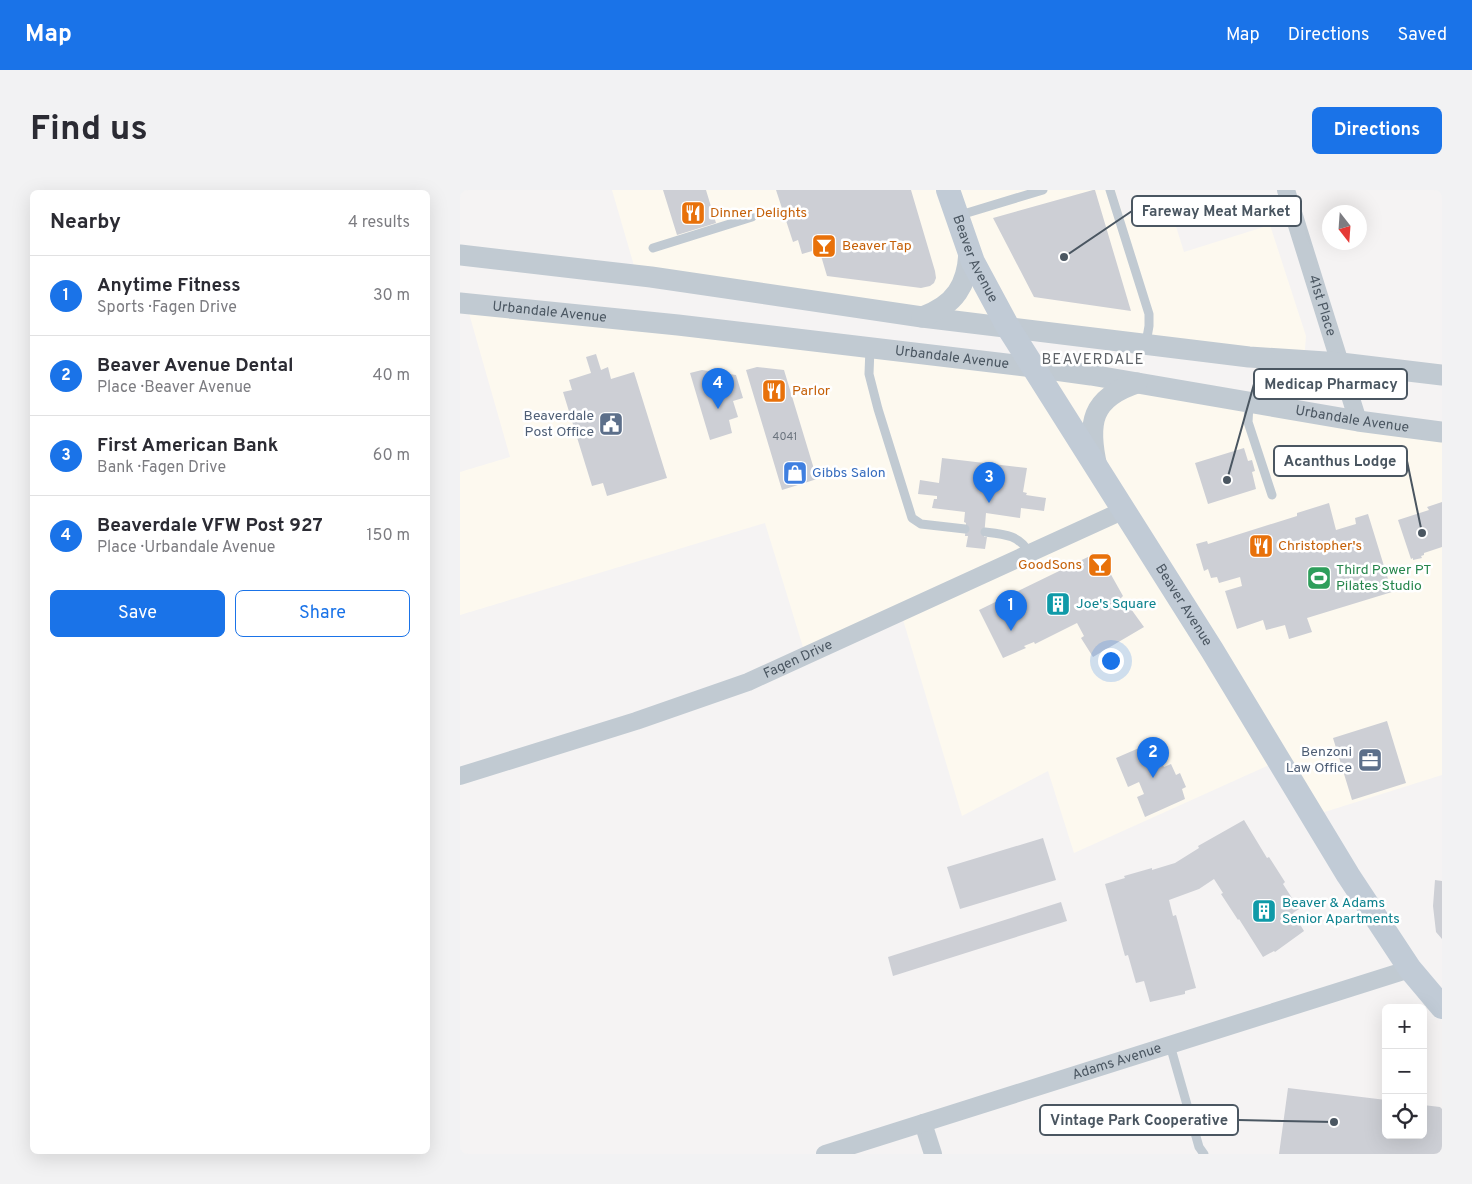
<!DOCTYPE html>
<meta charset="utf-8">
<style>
:root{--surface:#fff;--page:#f2f2f3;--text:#2b2b33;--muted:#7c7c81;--line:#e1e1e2;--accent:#1a73e8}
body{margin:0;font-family:Overpass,sans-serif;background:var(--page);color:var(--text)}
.controls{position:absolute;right:15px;bottom:15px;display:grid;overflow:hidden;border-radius:8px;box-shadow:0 5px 20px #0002}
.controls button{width:45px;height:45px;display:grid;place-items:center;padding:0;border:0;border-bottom:1px solid var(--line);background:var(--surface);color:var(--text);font:25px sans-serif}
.compass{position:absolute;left:862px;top:15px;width:45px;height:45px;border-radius:50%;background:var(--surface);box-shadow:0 5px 20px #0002;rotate:163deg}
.you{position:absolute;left:650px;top:470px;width:18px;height:18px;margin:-12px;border:4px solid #fff;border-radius:50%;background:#1a73e8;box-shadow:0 0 0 8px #1a73e833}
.badge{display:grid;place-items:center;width:32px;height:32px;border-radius:50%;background:var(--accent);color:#fff;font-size:16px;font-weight:700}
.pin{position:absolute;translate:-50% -41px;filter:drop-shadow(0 1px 2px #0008)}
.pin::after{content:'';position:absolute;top:26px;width:18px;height:15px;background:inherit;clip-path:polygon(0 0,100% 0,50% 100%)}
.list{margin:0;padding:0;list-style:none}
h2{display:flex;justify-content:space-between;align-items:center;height:65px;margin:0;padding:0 20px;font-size:21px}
h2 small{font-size:16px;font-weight:400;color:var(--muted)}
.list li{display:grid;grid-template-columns:32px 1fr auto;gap:15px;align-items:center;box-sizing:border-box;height:80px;padding:0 20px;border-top:1px solid var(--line)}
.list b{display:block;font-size:19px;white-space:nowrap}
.list p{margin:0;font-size:16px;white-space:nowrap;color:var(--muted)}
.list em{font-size:16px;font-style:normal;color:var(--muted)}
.actions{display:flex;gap:10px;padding:15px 20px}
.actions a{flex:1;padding:11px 0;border:1px solid var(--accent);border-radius:8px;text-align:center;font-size:18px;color:var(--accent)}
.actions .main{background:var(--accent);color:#fff}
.icon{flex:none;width:28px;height:28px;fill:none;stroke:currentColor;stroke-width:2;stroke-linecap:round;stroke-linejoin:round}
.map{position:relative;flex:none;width:982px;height:964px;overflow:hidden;border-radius:8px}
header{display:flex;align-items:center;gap:30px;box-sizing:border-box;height:70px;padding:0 25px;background:var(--accent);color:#fff}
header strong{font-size:24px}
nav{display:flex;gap:28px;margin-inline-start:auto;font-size:18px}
.intro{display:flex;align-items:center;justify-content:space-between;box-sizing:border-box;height:120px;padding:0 30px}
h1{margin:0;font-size:35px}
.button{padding:12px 22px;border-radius:8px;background:var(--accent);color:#fff;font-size:18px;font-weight:700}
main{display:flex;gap:30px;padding:0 30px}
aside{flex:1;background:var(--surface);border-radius:8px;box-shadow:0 5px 20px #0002}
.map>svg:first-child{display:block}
.commercial{fill:#fdf9ef}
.building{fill:#cdcfd5}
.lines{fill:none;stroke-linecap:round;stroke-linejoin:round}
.service{stroke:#c1cad2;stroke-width:9}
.minor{stroke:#c1cad2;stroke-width:18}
.tertiary{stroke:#c1cad2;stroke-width:21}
.secondary{stroke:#c1cbd6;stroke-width:24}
.labels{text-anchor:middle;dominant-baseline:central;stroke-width:5;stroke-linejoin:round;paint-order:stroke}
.number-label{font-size:11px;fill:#6b747e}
.food-label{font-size:14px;fill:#c56008;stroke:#fff;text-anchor:start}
.street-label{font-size:14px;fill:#4a5661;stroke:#fff}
.service-label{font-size:14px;fill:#4e5e75;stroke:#fff;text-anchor:end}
.shop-label{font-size:14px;fill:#366cbe;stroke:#fff;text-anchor:start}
.leisure-label{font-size:14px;fill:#27864d;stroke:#fff;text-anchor:start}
.culture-label{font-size:14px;fill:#0d838f;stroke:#fff;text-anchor:start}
.neighbourhood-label{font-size:15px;letter-spacing:1px;fill:#5f6368;stroke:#fff}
.leader{fill:none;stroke:#4a5661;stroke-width:2}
.callout-dot{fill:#4a5661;stroke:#fff;stroke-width:2}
.callout{fill:#fff;stroke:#4a5661;stroke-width:2}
.callout-label{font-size:15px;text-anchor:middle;font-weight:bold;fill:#4a5661}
</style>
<header>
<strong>Map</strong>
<nav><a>Map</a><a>Directions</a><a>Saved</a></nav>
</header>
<div class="intro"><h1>Find us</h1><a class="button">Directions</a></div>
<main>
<aside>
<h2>Nearby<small>4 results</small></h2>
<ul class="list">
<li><span class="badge">1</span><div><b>Anytime Fitness</b><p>Sports · Fagen Drive</p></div><em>30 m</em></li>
<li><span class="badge">2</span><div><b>Beaver Avenue Dental</b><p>Place · Beaver Avenue</p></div><em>40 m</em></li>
<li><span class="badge">3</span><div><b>First American Bank</b><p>Bank · Fagen Drive</p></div><em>60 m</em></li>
<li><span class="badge">4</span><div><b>Beaverdale VFW Post 927</b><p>Place · Urbandale Avenue</p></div><em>150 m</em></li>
</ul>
<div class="actions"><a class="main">Save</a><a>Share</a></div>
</aside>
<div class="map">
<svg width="982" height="964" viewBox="0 0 982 964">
<rect width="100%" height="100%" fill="#f5f3f3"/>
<!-- commercial -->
<path class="commercial" d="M152 0H655L664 28 709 14 724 62 810 35 846 146 844 171 177 86Z
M6 113 59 118 982 242V585L852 626 818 571 614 663 588 581 502 626 441 423 346 467 305 333 0 425V282L50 267Z"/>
<!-- building -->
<path class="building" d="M203 0H246L256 33 217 45Z
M316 0H451L475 81 476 88 474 93 470 96 461 98 367 86 359 59 342 64 338 50 333 52Z
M633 0H635L671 121 574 107 533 28Z
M136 164 141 180 148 177 151 189 174 182 207 288 147 306 143 293 132 296 103 202 112 200 109 190 131 183 126 167Z
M297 177 324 180 357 289 322 300 286 180Z
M242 180 276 185 283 208 273 211 278 227 269 230 272 243 250 250 230 183Z
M784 258 788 271 792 270 795 281 792 282 796 299 748 314 735 273Z
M482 268 567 278 563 302 567 303 566 305 586 308 584 321 561 318 560 328 526 323 524 347H527L525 359 506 357 508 346H505L506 333 504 332 505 322 472 318 474 309H477V306L458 304 460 290 479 293Z
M982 312V357L964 363V365L961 366 962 368 953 370V368L951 369 938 330 969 320 967 317Z
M869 313 876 340 896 334 895 328 908 324 932 402 847 428 852 442 829 449 825 435 806 440 803 430 777 439 765 401 782 396 780 387 759 393 757 387 751 388 748 379 744 381 736 354 747 351 748 354 767 348 837 326V323Z
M632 365H640L663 406 660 409 667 420 671 419 684 437 633 467 621 448 624 446 617 433 575 454 574 452 564 456 566 458 543 468 519 420Z
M927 531 946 593 892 610 873 548Z
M679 558 686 572 698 566 704 577 711 574 716 585 720 583 726 597 722 599 725 609 685 627 677 607 684 604 679 592 668 597 656 568Z
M784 630 807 668 809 667 825 692 823 694 839 719 833 723 844 741 815 762 814 761 803 767 779 729 778 730 761 704 763 703 754 689 739 699 709 710 713 726 716 725 736 798 725 801V804L690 812 684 791 676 793 668 765 665 766 645 694 665 688 664 686 692 678V680L715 673 739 658 738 656Z
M583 648 596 690 500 719 487 677Z
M975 690 982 691V749L976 742 973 716Z
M601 712 607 731 433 786 428 767Z
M828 898 926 910V945H963V915L980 917 982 919V964H819Z"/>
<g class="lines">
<!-- service -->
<path class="service" d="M650 0 689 124V136L686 153
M497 26 583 0
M193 58 292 27
M410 158 409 184 418 219 452 328 461 334 505 339
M789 214 788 232 812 305
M525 342C544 344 560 345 570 364
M710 855 739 957 744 964"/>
<!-- minor -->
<g class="minor">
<path id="s1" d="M826 0 898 231"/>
<path id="s2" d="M0 586 176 531 288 492 662 321"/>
<path d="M463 933 473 964"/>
<path id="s3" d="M365 964 950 779"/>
</g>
<!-- tertiary -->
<g class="tertiary">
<path d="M0 65 191 87 462 127 789 167 881 173 982 185"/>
<path id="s4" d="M0 113 218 135 573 177 631 185 898 231 982 242"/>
<path d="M462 127C495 115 508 95 509 60"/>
<path d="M637 277C627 233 631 208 677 193"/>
</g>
<!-- secondary -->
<path class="secondary" id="s5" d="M488 0 513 72 548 137 752 460 888 685 950 779 982 817"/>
</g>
<!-- icons -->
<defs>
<symbol id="restaurant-square" viewBox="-11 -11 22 22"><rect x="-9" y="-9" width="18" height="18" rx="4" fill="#e8710a" stroke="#fff"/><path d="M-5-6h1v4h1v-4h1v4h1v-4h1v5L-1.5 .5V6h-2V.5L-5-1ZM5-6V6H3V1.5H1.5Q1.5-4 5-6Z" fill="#fff"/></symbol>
<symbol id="bar-square" viewBox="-11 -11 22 22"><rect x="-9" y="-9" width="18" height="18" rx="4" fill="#e8710a" stroke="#fff"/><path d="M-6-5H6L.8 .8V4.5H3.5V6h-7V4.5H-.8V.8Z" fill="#fff"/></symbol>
<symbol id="civic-square" viewBox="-11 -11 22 22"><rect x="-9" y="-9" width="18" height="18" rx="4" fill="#5c6f8a" stroke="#fff"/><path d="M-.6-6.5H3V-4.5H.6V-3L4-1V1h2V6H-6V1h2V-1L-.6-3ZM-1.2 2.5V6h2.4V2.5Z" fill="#fff"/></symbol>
<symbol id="shop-square" viewBox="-11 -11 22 22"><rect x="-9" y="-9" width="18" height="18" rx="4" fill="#3f7fe0" stroke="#fff"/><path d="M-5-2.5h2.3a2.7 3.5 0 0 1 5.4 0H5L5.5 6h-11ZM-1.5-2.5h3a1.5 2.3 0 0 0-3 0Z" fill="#fff"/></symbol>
<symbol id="stadium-square" viewBox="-11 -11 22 22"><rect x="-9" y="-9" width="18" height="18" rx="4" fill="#2e9e5b" stroke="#fff"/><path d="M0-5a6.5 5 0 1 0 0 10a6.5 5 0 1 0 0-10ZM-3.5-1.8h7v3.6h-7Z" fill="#fff"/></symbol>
<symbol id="building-square" viewBox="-11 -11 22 22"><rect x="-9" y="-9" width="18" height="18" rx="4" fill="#0f9aa8" stroke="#fff"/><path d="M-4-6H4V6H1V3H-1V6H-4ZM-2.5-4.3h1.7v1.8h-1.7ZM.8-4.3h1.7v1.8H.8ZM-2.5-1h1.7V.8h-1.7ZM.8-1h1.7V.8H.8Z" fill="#fff"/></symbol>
<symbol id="office-square" viewBox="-11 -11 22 22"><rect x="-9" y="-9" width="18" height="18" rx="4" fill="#5c6f8a" stroke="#fff"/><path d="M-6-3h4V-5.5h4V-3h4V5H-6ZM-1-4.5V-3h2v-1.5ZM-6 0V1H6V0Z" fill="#fff"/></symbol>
</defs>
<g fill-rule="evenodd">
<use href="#restaurant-square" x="219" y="9" width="28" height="28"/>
<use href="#bar-square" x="350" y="42" width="28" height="28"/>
<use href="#restaurant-square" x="300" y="187" width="28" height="28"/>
<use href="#civic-square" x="137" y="220" width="28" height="28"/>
<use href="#shop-square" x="321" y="269" width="28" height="28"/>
<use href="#restaurant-square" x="787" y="342" width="28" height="28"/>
<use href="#bar-square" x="626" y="361" width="28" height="28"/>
<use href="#stadium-square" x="845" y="374" width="28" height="28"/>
<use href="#building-square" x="584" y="400" width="28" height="28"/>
<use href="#office-square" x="896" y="556" width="28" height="28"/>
<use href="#building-square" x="790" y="707" width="28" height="28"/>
</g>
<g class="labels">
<!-- number labels -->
<g class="number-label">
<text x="325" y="247">4041</text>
</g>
<!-- food labels -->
<g class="food-label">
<text x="250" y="23">Dinner Delights</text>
<text x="382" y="56">Beaver Tap</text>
<text x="332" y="201">Parlor</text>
<text x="818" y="356">Christopher's</text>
<text x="622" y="375" text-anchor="end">GoodSons</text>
</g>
<!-- street labels -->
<g class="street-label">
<text stroke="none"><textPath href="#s5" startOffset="74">Beaver Avenue</textPath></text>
<text stroke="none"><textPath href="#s1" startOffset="121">41st Place</textPath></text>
<text stroke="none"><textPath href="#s4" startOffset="90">Urbandale Avenue</textPath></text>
<text stroke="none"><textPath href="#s4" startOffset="495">Urbandale Avenue</textPath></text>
<text stroke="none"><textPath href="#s4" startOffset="900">Urbandale Avenue</textPath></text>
<text stroke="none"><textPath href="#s5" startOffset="479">Beaver Avenue</textPath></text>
<text stroke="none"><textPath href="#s2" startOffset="358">Fagen Drive</textPath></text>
<text stroke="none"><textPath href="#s3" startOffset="306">Adams Avenue</textPath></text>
</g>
<!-- service labels -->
<g class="service-label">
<text x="134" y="226">Beaverdale<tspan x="134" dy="16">Post Office</tspan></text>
<text x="892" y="562">Benzoni<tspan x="892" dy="16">Law Office</tspan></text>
</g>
<!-- shop labels -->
<g class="shop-label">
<text x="352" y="283">Gibbs Salon</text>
</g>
<!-- leisure labels -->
<g class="leisure-label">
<text x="876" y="380">Third Power PT<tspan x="876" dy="16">Pilates Studio</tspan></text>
</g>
<!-- culture labels -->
<g class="culture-label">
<text x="616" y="414">Joe's Square</text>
<text x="822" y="713">Beaver &amp; Adams<tspan x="822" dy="16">Senior Apartments</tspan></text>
</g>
<!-- neighbourhood labels -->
<g class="neighbourhood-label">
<text x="633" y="170">BEAVERDALE</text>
</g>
</g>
<!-- callouts -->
<path class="leader" d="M604 67L672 21M767 290L794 194M962 343L947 271M874 932L778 930"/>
<g class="callout-dot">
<circle cx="604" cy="67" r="5"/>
<circle cx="767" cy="290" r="5"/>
<circle cx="962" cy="343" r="5"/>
<circle cx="874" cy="932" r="5"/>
</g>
<g class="callout">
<rect x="672" y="6" width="169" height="30" rx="5"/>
<rect x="794" y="179" width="153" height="30" rx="5"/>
<rect x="814" y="256" width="133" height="30" rx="5"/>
<rect x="580" y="915" width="198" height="30" rx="5"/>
</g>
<g class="callout-label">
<text x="756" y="26">Fareway Meat Market</text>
<text x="871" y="199">Medicap Pharmacy</text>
<text x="880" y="276">Acanthus Lodge</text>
<text x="679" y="935">Vintage Park Cooperative</text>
</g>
</svg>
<div class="controls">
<button>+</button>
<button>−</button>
<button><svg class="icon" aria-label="locate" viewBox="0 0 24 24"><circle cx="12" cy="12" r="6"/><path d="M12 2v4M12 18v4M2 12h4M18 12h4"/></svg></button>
</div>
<svg class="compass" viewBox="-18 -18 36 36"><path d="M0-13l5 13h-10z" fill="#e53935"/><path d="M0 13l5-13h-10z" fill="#7c7c81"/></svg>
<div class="you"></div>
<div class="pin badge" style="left:551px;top:441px">1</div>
<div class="pin badge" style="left:693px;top:588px">2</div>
<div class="pin badge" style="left:529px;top:313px">3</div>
<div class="pin badge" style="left:258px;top:219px">4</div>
</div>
</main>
